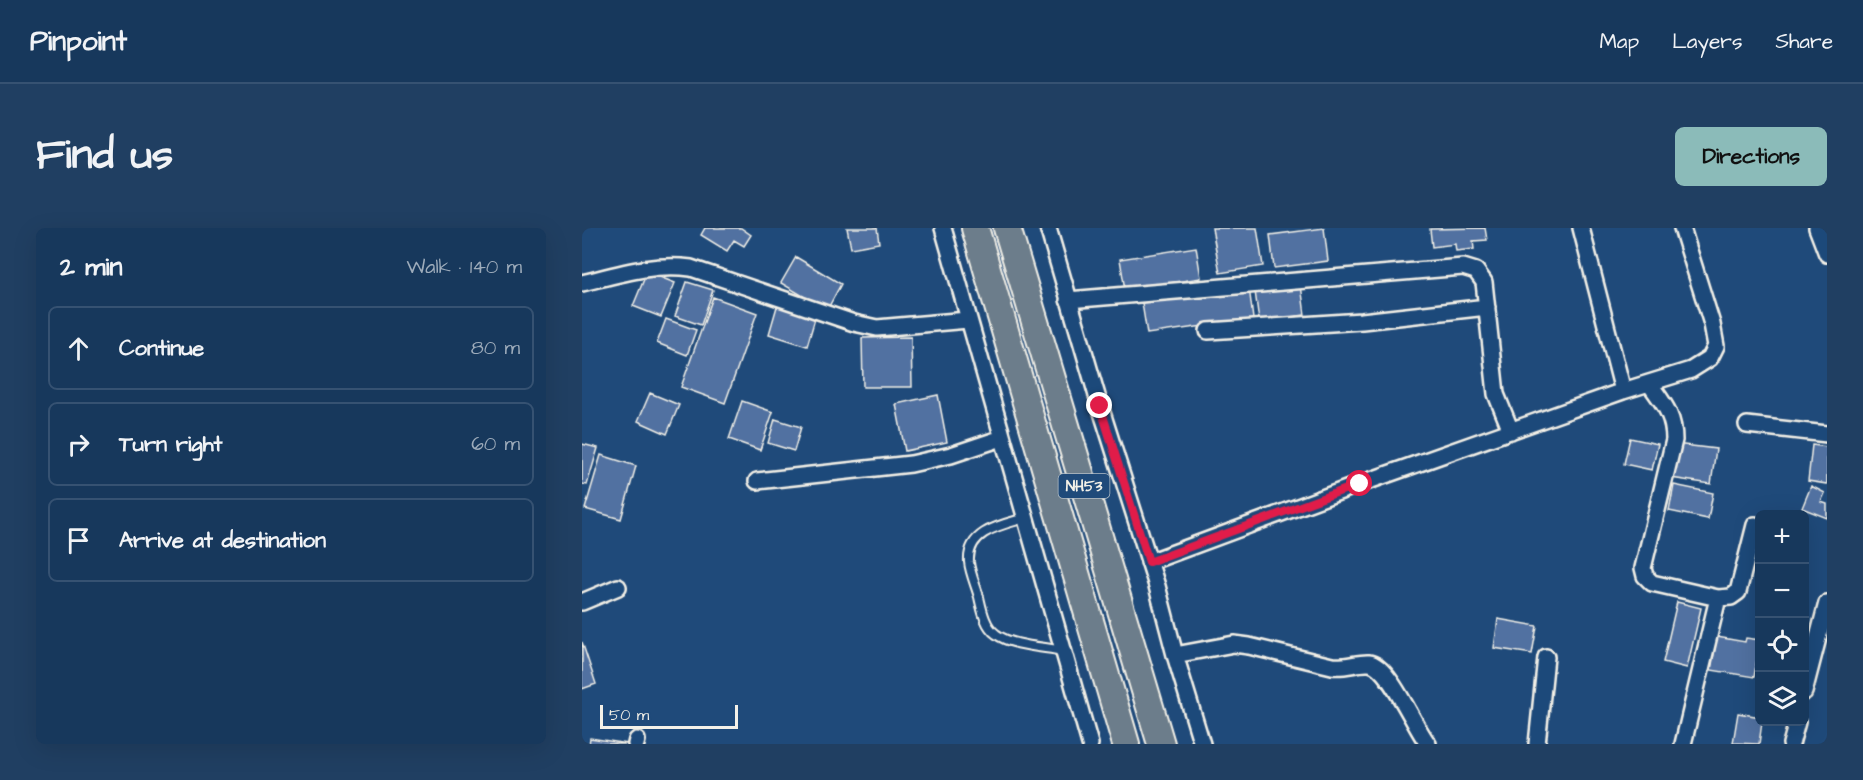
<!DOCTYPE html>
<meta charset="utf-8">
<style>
:root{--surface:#17385c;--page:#203f62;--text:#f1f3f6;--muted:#9eacbb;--line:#365272;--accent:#8bbbb9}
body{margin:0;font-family:"Architects Daughter",sans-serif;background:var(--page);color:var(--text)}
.controls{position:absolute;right:18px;bottom:18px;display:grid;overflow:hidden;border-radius:9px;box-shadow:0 6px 24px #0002}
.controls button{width:54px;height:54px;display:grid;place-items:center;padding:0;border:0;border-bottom:2px solid var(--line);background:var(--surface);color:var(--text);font:30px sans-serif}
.scale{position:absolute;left:18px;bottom:15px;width:138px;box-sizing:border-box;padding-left:6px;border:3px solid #f4f1e8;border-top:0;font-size:16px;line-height:21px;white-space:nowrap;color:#f4f1e8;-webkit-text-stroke:4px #1f4a7a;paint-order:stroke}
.stop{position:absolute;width:18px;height:18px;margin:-14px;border:4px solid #e11d48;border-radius:50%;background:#fff}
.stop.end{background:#e11d48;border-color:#fff;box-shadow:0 2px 6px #0008}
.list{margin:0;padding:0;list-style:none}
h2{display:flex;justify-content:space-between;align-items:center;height:78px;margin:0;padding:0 24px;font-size:26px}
h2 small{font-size:20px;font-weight:400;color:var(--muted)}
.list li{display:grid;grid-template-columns:39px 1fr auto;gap:18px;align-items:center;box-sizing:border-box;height:84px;margin:0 12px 12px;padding:0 12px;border:2px solid var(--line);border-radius:9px}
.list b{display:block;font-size:22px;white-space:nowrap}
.list em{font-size:20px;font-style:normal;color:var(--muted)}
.icon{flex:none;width:33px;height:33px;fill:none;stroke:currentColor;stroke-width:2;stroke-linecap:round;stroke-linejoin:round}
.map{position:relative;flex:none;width:1245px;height:516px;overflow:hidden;border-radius:9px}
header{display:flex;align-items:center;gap:36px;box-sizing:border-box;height:84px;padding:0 30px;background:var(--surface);border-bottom:2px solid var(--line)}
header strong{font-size:28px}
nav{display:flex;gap:33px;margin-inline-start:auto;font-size:21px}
.intro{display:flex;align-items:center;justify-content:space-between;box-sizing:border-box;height:144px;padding:0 36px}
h1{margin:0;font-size:42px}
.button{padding:15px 27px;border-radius:9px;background:var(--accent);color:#111;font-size:21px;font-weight:700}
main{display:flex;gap:36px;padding:0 36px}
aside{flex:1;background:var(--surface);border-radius:9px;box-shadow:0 6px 24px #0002}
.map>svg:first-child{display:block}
.building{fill:#5171a1;stroke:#f4f1e8;stroke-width:1.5}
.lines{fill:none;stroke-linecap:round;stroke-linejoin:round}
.service-casing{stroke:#f4f1e8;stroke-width:12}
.minor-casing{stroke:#f4f1e8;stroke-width:20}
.trunk-casing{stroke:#f4f1e8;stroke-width:30}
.service{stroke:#1f4a7a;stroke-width:8}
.minor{stroke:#1f4a7a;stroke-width:15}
.trunk{stroke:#6c7d8b;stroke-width:26}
.route{stroke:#e11d48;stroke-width:8}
.labels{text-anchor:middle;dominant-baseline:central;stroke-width:4.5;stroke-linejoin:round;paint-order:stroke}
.shield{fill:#1f4a7a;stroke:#b4bfc7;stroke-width:1.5}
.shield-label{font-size:15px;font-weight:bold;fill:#f4f1e8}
</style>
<header>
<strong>Pinpoint</strong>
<nav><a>Map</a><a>Layers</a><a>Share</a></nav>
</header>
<div class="intro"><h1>Find us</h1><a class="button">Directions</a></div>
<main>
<aside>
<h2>2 min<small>Walk · 140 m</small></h2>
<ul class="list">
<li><svg class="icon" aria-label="ahead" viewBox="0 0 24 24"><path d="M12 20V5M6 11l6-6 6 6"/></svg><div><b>Continue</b></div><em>80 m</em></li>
<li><svg class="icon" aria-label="right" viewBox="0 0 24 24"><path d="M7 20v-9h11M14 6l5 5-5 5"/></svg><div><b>Turn right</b></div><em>60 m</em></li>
<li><svg class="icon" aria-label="arrive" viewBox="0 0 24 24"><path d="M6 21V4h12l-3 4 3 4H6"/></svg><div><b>Arrive at destination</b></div></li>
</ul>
</aside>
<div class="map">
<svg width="1245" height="516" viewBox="0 0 1245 516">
<rect width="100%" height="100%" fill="#1f4a7a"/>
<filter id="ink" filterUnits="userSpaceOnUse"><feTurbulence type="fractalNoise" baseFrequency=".0167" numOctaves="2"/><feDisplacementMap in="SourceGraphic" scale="12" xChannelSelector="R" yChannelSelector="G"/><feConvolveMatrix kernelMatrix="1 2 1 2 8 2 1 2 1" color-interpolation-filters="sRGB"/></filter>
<g filter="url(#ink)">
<!-- building -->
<path class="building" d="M123 0H159L169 7 162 18 152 12 145 23 119 7Z
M265 0H295L297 15 269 20Z
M630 0H675L681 38 638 45Z
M742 0 746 33 692 40 688 7Z
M903 0 905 12 891 13 892 21 874 23 873 16 850 19 848 1Z
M614 19 619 50 543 62 538 31Z
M214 29 259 56 245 82 199 55Z
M65 44 93 55 79 89 51 78Z
M105 54 131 62 119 97 93 88Z
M719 57 723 87 677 93 673 63Z
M667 59 671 91 565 106 560 75Z
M131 69 175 85 143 175 99 159Z
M196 75 234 87 225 118 187 106Z
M84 91 114 102 105 127 75 115Z
M329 109 330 159H281L280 110Z
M68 165 97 177 85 206 56 193Z
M356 167 365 214 323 223 314 176Z
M160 173 191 184 178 222 147 211Z
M193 191 219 199 212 223 186 215Z
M1048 210 1076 216 1070 242 1042 236Z
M0 216 16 220 5 257 0 256Z
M1093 216 1134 221 1129 256 1089 250Z
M1230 217 1245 219V256L1226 253Z
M19 227 54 238 39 291 3 281Z
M1092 257 1131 265 1126 291 1087 283Z
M1229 258 1243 265 1239 274 1245 276V290L1220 280Z
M1095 374 1119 380 1105 440 1081 434Z
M916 391 955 398 950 426 912 420Z
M1135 409 1163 414 1164 410 1178 412 1172 449 1129 442Z
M0 414 14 456 0 461Z
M1156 485 1178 489V494H1180L1177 516 1151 515Z
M8 510 46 516H7Z"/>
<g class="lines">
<defs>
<path id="service" d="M443 290C419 297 385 303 387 334 388 345 394 358 397 369 400 382 403 398 414 406 429 418 463 419 481 423"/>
<path id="minor" d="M361 0 508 516
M466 0 518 178 575 358 593 427 620 516
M999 0 1041 163
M1235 0 1245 26
M0 55C37 46 71 35 109 40L272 95 295 100 386 92
M486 72 881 39 894 43 902 54 914 166 929 203
M626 103 780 93 905 79
M1067 155C1081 175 1092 186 1092 212L1061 340 1063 348 1070 355 1136 370 1149 369 1156 364 1173 297
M1165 197 1245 206
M175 253 329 236 369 227 420 210
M567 334 778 256 1041 163 1109 142 1128 130 1134 118 1130 96 1100 0
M0 374 36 359
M593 427 652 416 667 418 750 438C763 440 776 434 787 435 807 437 832 498 846 516
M1222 464 1245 375
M54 516 55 512
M955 516 964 429
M1101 516 1136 370
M1209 516 1215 494"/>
<path id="trunk" d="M393 0 544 516
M425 0 579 516"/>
</defs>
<!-- service casing -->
<use href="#service" class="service-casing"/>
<!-- minor casing -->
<use href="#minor" class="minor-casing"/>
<!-- trunk casing -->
<use href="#trunk" class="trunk-casing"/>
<!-- service -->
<use href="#service" class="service"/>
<!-- minor -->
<use href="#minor" class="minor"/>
<!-- trunk -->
<use href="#trunk" class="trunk"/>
</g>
</g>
<g class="lines" filter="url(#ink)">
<!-- route -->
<path class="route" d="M518 178 567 334 778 256"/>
</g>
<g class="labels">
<!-- shield labels -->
<rect class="shield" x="476.5" y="246" width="51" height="24" rx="4.5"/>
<g class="shield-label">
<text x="502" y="258">NH53</text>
</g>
</g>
</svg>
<div class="controls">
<button>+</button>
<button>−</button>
<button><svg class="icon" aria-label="locate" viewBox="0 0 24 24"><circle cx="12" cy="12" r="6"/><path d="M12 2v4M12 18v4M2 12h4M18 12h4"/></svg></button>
<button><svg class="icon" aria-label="layers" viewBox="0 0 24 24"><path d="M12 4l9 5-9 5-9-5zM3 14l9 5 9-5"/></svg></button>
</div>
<div class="scale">50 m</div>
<div class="stop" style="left:778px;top:256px"></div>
<div class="stop end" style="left:518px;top:178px"></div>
</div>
</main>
